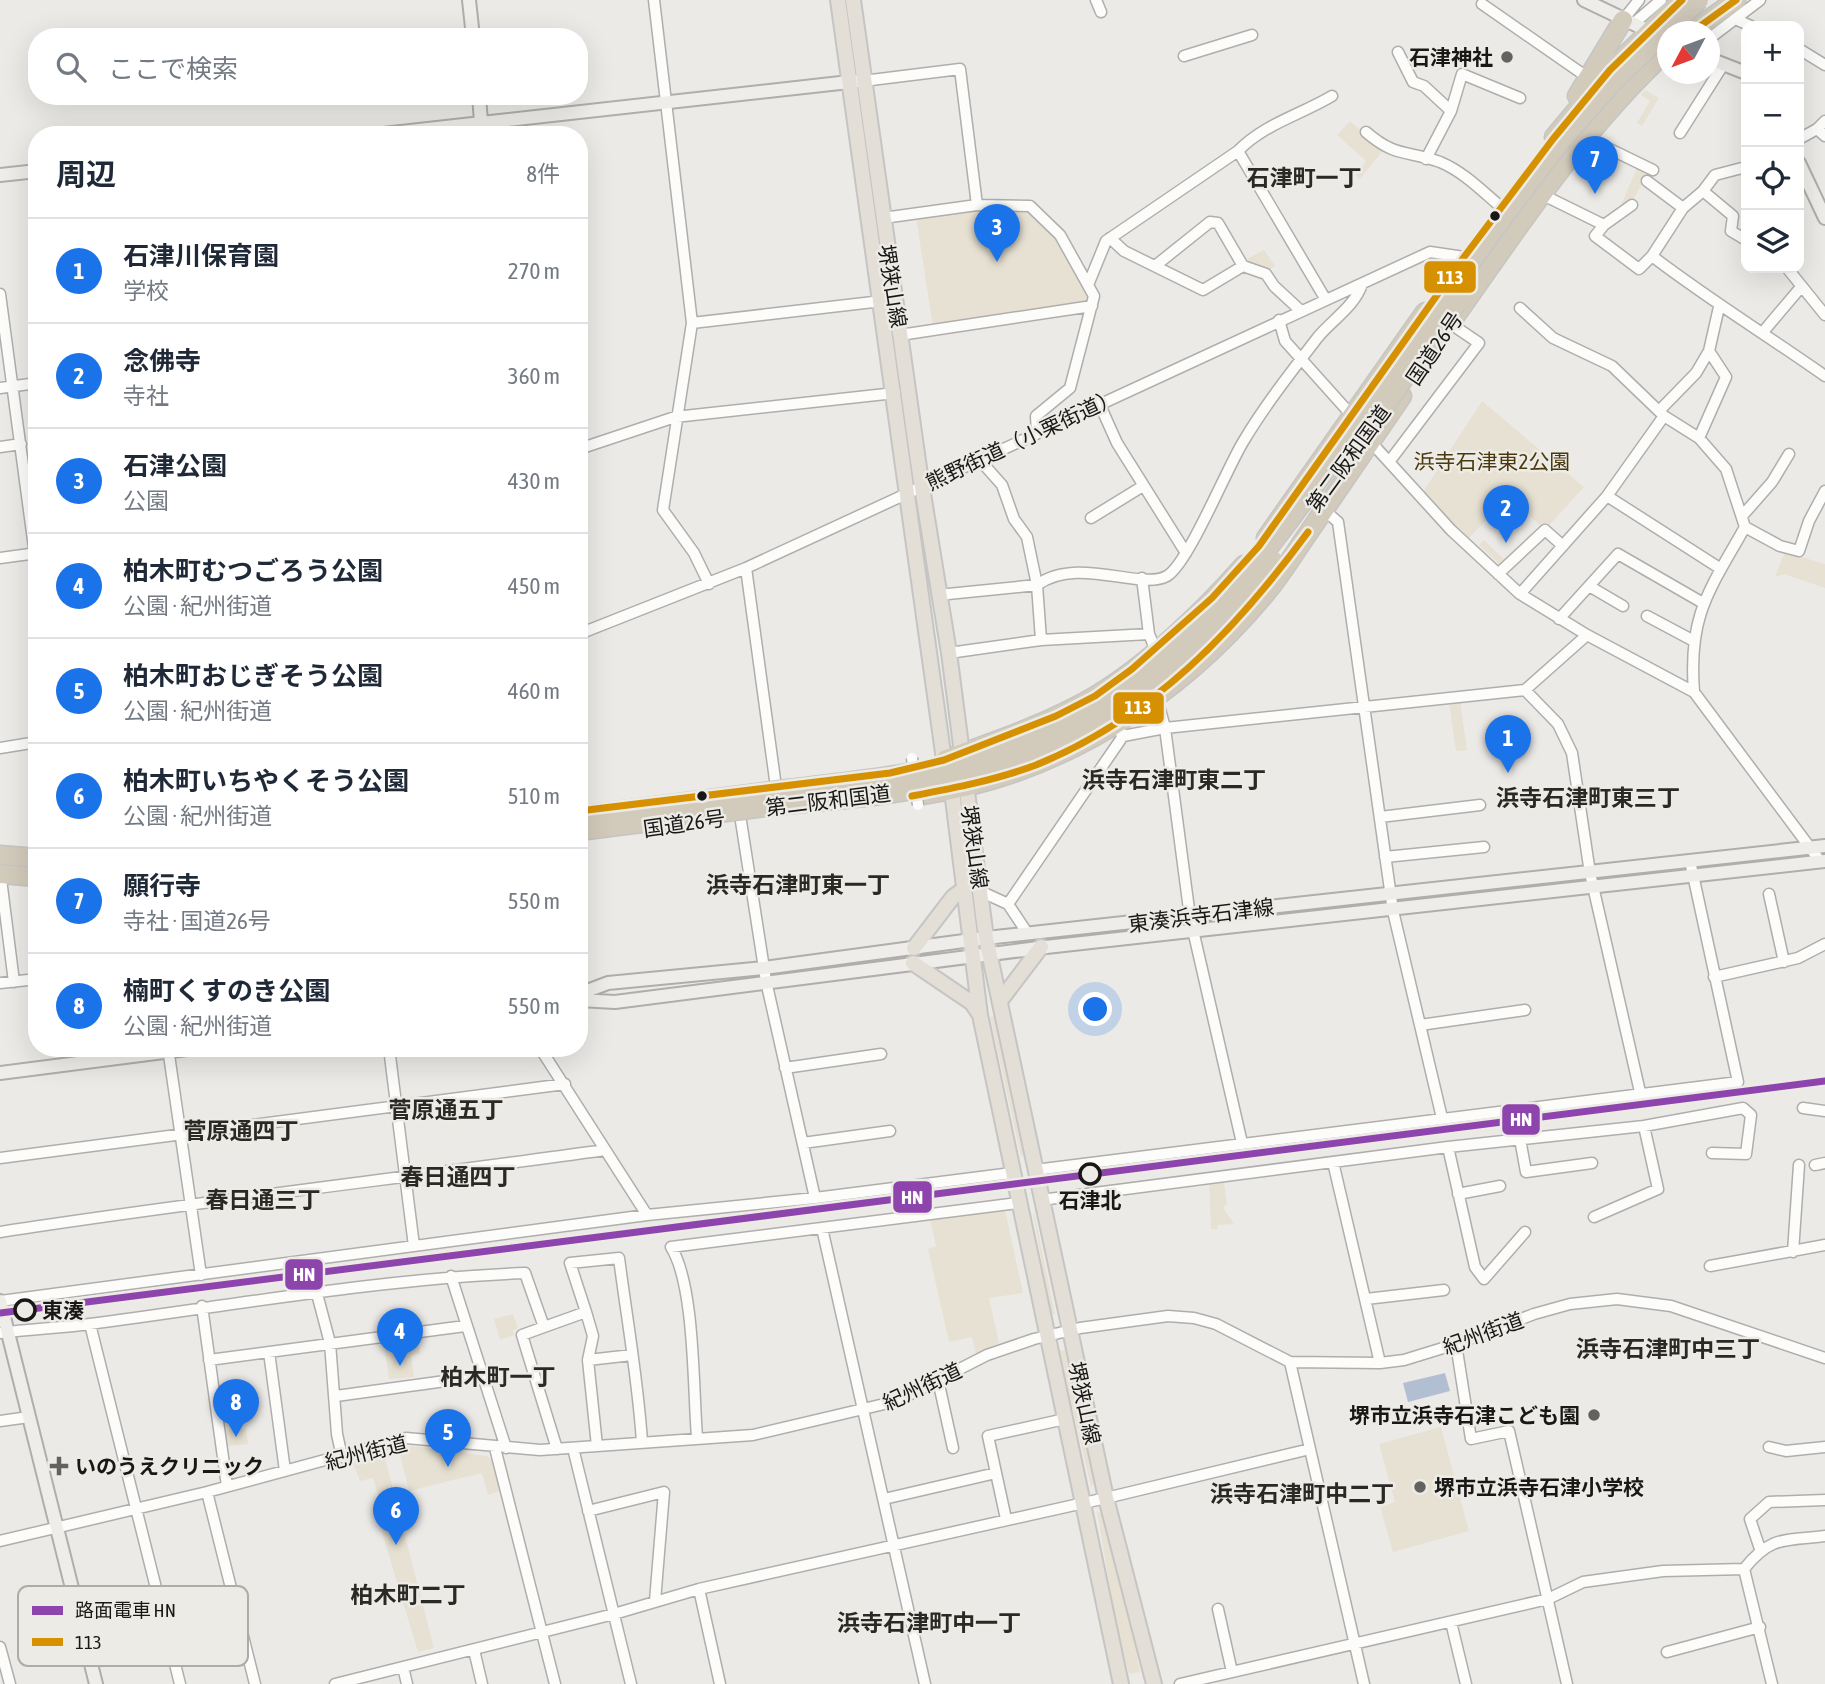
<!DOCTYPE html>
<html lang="ja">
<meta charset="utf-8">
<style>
:root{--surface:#fff;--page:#f2f2f3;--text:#1f2937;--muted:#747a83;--line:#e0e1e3;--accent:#1a73e8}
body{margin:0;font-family:"Asap Condensed","Noto Sans JP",sans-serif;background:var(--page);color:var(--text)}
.controls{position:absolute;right:21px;top:21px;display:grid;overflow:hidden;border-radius:14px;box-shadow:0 7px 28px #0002}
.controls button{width:63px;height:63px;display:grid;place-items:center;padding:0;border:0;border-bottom:2px solid var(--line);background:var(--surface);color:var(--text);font:35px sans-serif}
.compass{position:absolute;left:1657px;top:21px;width:63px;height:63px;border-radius:50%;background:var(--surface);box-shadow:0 7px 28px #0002;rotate:229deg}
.you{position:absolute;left:1096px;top:1010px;width:24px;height:24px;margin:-18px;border:5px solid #fff;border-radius:50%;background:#1a73e8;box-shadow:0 0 0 10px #1a73e833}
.badge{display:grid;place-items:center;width:46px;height:46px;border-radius:50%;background:var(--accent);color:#fff;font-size:23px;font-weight:700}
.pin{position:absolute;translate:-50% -58px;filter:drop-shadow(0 2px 4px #0008)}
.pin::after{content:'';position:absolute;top:37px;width:24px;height:21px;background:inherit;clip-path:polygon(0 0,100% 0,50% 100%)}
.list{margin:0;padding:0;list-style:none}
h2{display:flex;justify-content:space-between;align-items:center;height:91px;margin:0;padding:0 28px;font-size:30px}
h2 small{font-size:23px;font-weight:400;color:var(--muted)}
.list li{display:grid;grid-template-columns:46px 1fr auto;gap:21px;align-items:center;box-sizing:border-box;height:105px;padding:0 28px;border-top:2px solid var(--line)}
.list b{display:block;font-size:26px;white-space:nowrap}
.list p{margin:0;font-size:23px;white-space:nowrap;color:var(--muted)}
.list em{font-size:23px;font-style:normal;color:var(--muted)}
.icon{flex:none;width:38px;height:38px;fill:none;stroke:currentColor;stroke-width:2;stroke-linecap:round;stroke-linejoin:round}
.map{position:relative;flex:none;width:1825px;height:1684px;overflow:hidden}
.search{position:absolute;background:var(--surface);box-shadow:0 7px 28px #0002;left:28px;top:28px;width:560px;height:77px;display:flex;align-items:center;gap:18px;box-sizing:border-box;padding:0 24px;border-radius:28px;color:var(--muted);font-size:26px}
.panel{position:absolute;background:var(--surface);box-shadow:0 7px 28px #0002;left:28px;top:126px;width:560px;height:931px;border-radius:28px}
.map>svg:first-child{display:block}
.green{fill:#e7e1d3}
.water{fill:#b2bfd3}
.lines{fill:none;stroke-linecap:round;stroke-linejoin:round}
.street-casing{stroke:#b0aeac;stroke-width:13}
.secondary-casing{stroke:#b0aeac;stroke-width:16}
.primary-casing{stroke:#c5c5c3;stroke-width:18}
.highway-casing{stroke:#c5c5c3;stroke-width:21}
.street{stroke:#fcfcfb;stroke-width:10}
.secondary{stroke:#efede9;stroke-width:12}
.primary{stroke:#e3ded6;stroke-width:14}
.highway{stroke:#d2cbbc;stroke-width:18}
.street-bridge-casing{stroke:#b0aeac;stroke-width:13;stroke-linecap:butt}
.highway-bridge-casing{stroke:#c5c5c3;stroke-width:21;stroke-linecap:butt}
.street-bridge{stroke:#fcfcfb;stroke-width:10}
.highway-bridge{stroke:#d2cbbc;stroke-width:18}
.bus-1-casing{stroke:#edebe6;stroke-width:12}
.bus-1{stroke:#d69103;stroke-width:7}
.tram-1-casing{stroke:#edebe6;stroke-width:12}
.tram-1{stroke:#8e44ad;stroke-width:7}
.poi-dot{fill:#636260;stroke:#edebe6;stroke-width:2.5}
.bus-dot{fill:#191817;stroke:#edebe6;stroke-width:2.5}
.stop-dot{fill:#edebe6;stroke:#191817;stroke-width:3.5}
.labels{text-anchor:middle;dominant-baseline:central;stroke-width:5;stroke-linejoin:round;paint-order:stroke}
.poi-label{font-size:21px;font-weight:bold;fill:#191817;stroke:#edebe6;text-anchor:end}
.street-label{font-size:21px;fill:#191817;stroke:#edebe6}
.park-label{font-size:21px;fill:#4a390e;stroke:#edebe6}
.stop-label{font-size:21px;font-weight:bold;fill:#191817;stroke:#edebe6}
.neighbourhood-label{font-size:23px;font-weight:bold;fill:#2b2926;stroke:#edebe6}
.key{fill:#edebe6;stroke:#adaca8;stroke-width:2}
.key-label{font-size:19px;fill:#191817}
.line-badge{stroke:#edebe6;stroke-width:2.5}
.badge-label{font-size:19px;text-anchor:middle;font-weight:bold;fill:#fff}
</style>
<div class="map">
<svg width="1825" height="1684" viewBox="0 0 1825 1684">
<rect width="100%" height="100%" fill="#eceae7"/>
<!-- green -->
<path class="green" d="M1645 90 1659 98 1642 126 1637 123 1650 101 1641 95Z
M1350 121 1380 147 1381 153 1360 179 1356 175 1366 161 1337 135Z
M1637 168 1648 174 1634 198 1618 212Z
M979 208 1027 210 1056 237 1090 297 1088 304 933 327 916 217Z
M1264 250 1275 266 1269 270 1251 265 1247 259Z
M1482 401 1584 487 1545 530 1509 497 1468 539 1423 492Z
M1484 540 1506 561 1501 566 1479 545Z
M1785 552 1825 564V588L1784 574 1775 577Z
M1460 700 1467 750 1456 751 1449 702Z
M994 1016 1023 1155 1021 1157 990 1017Z
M1224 1182 1227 1204 1223 1208 1234 1224 1218 1225 1217 1229H1211L1209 1183Z
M1005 1210 1023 1293 989 1298 999 1343 976 1354 972 1337 949 1342 928 1249 936 1246 930 1219Z
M1033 1214 1035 1216 1055 1314H1051Z
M513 1314 518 1328 513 1330 514 1335 500 1340 494 1319Z
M418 1339 420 1353 411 1356 414 1377 389 1379 384 1344Z
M1065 1350 1094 1483 1091 1487 1059 1351Z
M1441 1427 1469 1531 1393 1552 1380 1507 1395 1502 1379 1444Z
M246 1428 248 1444 226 1446 224 1430Z
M412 1446 487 1456 492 1460 500 1491 488 1495 482 1473 409 1491 399 1450Z
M384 1454 434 1648 418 1652 375 1509 382 1507 373 1478 360 1481 353 1462Z
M1097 1512 1101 1513 1128 1610 1140 1672 1129 1674 1116 1623Z"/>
<!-- water -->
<path class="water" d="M1445 1373 1450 1391 1408 1402 1403 1383Z"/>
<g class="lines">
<defs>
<path id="street" d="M654 0 692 323 663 510 694 553 709 584
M1096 0 1101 12
M1482 4 1587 77
M1735 19 1751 26
M1623 20 1639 0
M1633 24 1661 0
M1710 38 1760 0
M1799 49 1825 65
M1398 52 1413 82 1424 86 1451 111
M1184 56 1252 35
M863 81 960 69 977 205 883 218
M1825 121 1817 129 1825 136
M1366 132C1396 158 1407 150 1440 162 1464 172 1482 191 1501 207
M1680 133 1723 65
M1585 137 1653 170
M1799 139 1817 129
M1238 151 1326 300
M1426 159 1451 111 1462 74 1520 98
M1746 167 1715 175 1703 191 1733 216 1731 231 1746 240
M1647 181 1683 208
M1541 194 1604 225
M977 205 1030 206 1060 235 1094 296 1070 388 1036 416 1037 433
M1632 205 1604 225 1595 236 1639 269 1652 256C1708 299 1767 335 1825 376
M1110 238 1124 251 1203 290 1243 266 1266 274 1274 286 1301 311
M1652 256 1683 208 1703 191
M1155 266 1210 222 1218 223 1243 266
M1787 268 1825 315
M1088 285 1106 241 1238 151C1264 124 1300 115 1332 96
M0 294 37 570
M1520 308 1553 338 1612 366 1664 416 1699 438 1726 469 1745 527C1709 591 1688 615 1694 692
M1279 320 1285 341 1354 418
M692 323 882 301
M1763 332 1801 287
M900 335 1092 306
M0 388 37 383
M1099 403 1117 443 1186 553
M1659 411 1696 373 1709 351
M1699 438 1726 377 1709 351 1719 307
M1369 440 1451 530 1520 594 1587 635 1694 692 1820 861
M0 447 21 444
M579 449 675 417 895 393
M978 458 1002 485 1014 519 1027 537 1037 585 1041 640
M1389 462 1479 343 1451 324
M1607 496 1721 569
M1324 510 1338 522 1393 911 1442 1118
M1743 515 1772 482 1789 454
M1091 518 1143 486
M1745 527 1780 546 1799 551 1809 521 1825 491
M0 558 37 553
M746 568 776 787
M1498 574 1545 530 1563 546
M1142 578 1149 634
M1589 586 1623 606
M1520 594 1607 496 1664 416
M938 595 1037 585C1078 555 1140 591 1167 576 1188 564 1227 468 1243 442 1265 405 1292 371 1318 337 1332 320 1355 306 1362 284
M1647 616 1692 640
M1559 619 1618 554 1703 603
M579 634 746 568 1430 252 1464 257
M949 653 1041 640 1149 634 1156 651
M1525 690 1558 724 1572 753 1590 873 1640 1092
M1157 698 1165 728 1190 917 1242 1143
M1123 736 1165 728 1525 690 1587 635
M0 748 37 742
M740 815 766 981 815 1198
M1380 817 1480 805
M1385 857 1484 847
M1 879 14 982
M982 892 1008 904 1028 934
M1769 894 1784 962
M1008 904 1123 736 1119 730
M1714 977 1798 958 1825 944
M0 983 37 979
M1420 1025 1525 1010
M168 1048 201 1275
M389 1048 414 1246
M540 1048 647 1215
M785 1068 881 1054
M1803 1108 1825 1111
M1520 1139 1526 1172 1592 1163
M803 1143 890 1131
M1448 1147 1644 1126 1743 1108 1751 1115 1746 1154 1712 1153
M0 1158 565 1084
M1333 1162 1380 1363
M1815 1165 1825 1163
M1035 1170 1738 1082 1690 861
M1458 1194 1500 1186
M1041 1200 1448 1147 1475 1267 1484 1279 1525 1232
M1594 1217 1658 1189 1644 1126
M822 1228 925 1684
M0 1232C201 1201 404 1178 605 1150
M1793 1252 1799 1165
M1710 1266 1825 1245
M451 1276 506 1448
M316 1290 330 1343 337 1434 342 1457
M1366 1299 1444 1290
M0 1301 647 1215 815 1198 1012 1173
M202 1306 227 1486
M586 1312 570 1263 619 1258C627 1320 638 1380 642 1442
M90 1324 180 1684
M544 1327 522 1335 557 1449
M0 1333C30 1329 60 1328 90 1324 235 1305 378 1279 525 1273L544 1327 586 1312 593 1336 588 1360 597 1446
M1456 1344 1471 1439 1509 1431 1567 1684
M269 1352 285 1471
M209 1360 465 1326
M588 1360 632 1355
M1290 1362 1364 1684
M938 1380 953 1448
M336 1396 482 1376
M0 1421 29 1417
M697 1437C693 1389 695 1285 671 1247L1018 1203
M1769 1447 1786 1451 1825 1447
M495 1448 555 1684
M573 1448 631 1684
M207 1492 255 1684
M884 1499 996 1473
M588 1511 664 1492 655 1601
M1006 1519 988 1436 1065 1419
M0 1541 207 1492 406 1438 540 1450 753 1435 897 1401 987 1355 1034 1339 1080 1328 1168 1316 1194 1318 1216 1324 1290 1362 1380 1363 1404 1360 1456 1344 1534 1314 1570 1304 1617 1299 1671 1306 1825 1358
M1760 1549 1750 1519 1769 1502 1825 1500
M1744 1569 1772 1684
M1744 1569C1771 1535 1785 1541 1825 1536
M699 1589 720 1684
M1218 1609 1232 1672
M1451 1622 1466 1684
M0 1647 10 1684
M474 1650 482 1684
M1667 1652 1760 1627
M403 1667 407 1684
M335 1684 614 1614 699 1589 1106 1498 1310 1449
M1180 1684 1548 1599 1583 1582 1663 1571 1744 1569"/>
<path id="secondary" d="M469 0 473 37
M1584 0 1655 34
M1710 59 1746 73
M479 96 481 122
M374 135 858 81
M1799 163 1825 218
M0 175 37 171
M579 994 608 983 764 968 986 938 1825 846
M579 1000 615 1002 1046 947 1825 861
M0 1073 195 1048
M0 1301 96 1684"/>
<path id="primary" d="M838 0 944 760 952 791 980 1015 1121 1684
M853 0 920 475 949 653 986 938 1106 1498 1154 1684
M914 948 953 897 965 888
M913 963 972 1003 980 1015
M1000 1001 1041 947"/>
<path id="highway" d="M1691 32 1736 0
M1577 96 1623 20
M1554 137 1610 70 1682 0
M1452 321C1519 226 1582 130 1668 50
M1266 538 1425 312
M946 759C996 741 1049 723 1095 696 1147 665 1204 611 1244 565
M922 795C1058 776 1179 698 1266 593 1282 574 1295 552 1309 532 1340 487 1371 442 1402 396
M0 855 37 858
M0 874 37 877"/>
</defs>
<!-- street casing -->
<use href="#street" class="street-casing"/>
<!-- secondary casing -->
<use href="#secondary" class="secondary-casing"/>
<!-- primary casing -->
<use href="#primary" class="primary-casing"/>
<!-- highway casing -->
<use href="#highway" class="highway-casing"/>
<!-- street -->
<use href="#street" class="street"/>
<!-- secondary -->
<use href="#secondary" class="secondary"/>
<!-- primary -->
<use href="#primary" class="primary"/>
<!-- highway -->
<use href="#highway" class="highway"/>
<defs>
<path id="street-bridge" d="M912 758 918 805"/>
<path id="highway-bridge" d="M1366 433 1456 304
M579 816C649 807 719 798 788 789 856 781 924 774 989 754 1183 695 1277 540 1386 383 1442 301 1501 219 1562 140L1613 82 1699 0
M579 831C644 823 709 814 774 806 825 800 877 798 927 787 1073 756 1185 680 1274 561"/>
</defs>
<!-- street-bridge casing -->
<use href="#street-bridge" class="street-bridge-casing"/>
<!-- highway-bridge casing -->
<use href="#highway-bridge" class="highway-bridge-casing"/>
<!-- street-bridge -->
<use href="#street-bridge" class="street-bridge"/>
<!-- highway-bridge -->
<use href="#highway-bridge" class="highway-bridge"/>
<defs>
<path id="bus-1" d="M1692 32 1736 0
M912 796C954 788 996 780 1036 765 1152 718 1235 631 1308 532
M579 811 890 773 944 760 1056 716 1095 696 1132 669 1212 598 1259 546 1464 257 1553 139 1610 70 1682 0"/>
</defs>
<!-- bus-1 casing -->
<use href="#bus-1" class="bus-1-casing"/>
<!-- bus-1 -->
<use href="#bus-1" class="bus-1"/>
<defs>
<path id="tram-1" d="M0 1313 1825 1081"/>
</defs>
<!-- tram-1 casing -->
<use href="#tram-1" class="tram-1-casing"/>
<!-- tram-1 -->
<use href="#tram-1" class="tram-1"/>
</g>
<!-- markers -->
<g class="poi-dot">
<circle cx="1507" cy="57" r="7"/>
<circle cx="1594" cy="1415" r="7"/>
<path d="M55.5 1455.5h7v7h7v7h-7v7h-7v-7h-7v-7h7z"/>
<circle cx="1420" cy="1487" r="7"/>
</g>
<g class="bus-dot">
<circle cx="1495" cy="216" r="6"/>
<circle cx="702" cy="796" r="6"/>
</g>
<g class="stop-dot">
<circle cx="1090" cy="1174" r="10"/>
<circle cx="25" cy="1310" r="10"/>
</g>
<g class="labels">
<!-- poi labels -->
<g class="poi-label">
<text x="1493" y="57">石津神社</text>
<text x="1580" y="1415">堺市立浜寺石津こども園</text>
<text x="75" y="1466" text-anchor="start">いのうえクリニック</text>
<text x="1434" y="1487" text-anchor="start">堺市立浜寺石津小学校</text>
</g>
<!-- street labels -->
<g class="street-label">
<text transform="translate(893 286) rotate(81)">堺狭山線</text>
<text transform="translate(1434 348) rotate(-56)">国道26号</text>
<text transform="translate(1022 439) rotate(-25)">熊野街道（小栗街道）</text>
<text transform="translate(1348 458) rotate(-54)">第二阪和国道</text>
<text transform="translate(828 800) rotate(-7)">第二阪和国道</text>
<text transform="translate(684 823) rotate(-8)">国道26号</text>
<text transform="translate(975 847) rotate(82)">堺狭山線</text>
<text transform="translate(1201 915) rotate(-7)">東湊浜寺石津線</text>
<text transform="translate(1483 1333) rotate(-20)">紀州街道</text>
<text transform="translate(922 1386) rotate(-25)">紀州街道</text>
<text transform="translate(1085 1403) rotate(78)">堺狭山線</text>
<text transform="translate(366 1452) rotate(-14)">紀州街道</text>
</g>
<!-- park labels -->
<g class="park-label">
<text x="1492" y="461">浜寺石津東2公園</text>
</g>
<!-- stop labels -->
<g class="stop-label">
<text x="1090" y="1200">石津北</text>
<text x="42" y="1310" text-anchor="start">東湊</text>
</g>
<!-- neighbourhood labels -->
<g class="neighbourhood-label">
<text x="1304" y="178">石津町一丁</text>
<text x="1174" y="780">浜寺石津町東二丁</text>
<text x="1588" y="798">浜寺石津町東三丁</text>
<text x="798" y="885">浜寺石津町東一丁</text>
<text x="446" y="1110">菅原通五丁</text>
<text x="241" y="1131">菅原通四丁</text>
<text x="458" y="1177">春日通四丁</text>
<text x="263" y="1200">春日通三丁</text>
<text x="1668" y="1349">浜寺石津町中三丁</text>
<text x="498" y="1377">柏木町一丁</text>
<text x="1302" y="1494">浜寺石津町中二丁</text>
<text x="408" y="1595">柏木町二丁</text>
<text x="929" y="1623">浜寺石津町中一丁</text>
</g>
</g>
<!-- legend -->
<rect x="18" y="1586" width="230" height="80" rx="10" class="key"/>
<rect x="32" y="1606" width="31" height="9" fill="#8e44ad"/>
<rect x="32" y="1638" width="31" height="8" fill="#d69103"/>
<g class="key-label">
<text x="75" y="1617">路面電車 HN</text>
<text x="75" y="1649">113</text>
</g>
<g class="line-badge">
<rect x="1423" y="260" width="54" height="34" rx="7" fill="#d69103"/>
<rect x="1112" y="691" width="53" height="34" rx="7" fill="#d69103"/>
<rect x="1501" y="1103" width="40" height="33" rx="7" fill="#8e44ad"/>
<rect x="892" y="1180" width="41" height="34" rx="7" fill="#8e44ad"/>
<rect x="284" y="1258" width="40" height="33" rx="7" fill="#8e44ad"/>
</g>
<g class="badge-label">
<text x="1450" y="284">113</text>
<text x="1138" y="714">113</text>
<text x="1521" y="1126">HN</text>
<text x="912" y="1204">HN</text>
<text x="304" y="1281">HN</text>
</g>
</svg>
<div class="controls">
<button>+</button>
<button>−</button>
<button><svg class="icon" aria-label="locate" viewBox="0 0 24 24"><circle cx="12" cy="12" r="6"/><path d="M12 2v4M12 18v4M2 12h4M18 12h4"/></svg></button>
<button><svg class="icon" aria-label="layers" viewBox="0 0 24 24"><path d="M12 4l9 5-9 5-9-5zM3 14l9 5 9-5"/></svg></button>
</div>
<svg class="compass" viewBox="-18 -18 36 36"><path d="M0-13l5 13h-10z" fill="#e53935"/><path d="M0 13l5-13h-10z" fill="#747a83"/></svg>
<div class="you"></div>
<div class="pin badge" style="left:1508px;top:773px">1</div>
<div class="pin badge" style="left:1506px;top:543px">2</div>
<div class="pin badge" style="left:997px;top:262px">3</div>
<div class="pin badge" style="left:400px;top:1366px">4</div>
<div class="pin badge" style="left:448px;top:1467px">5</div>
<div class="pin badge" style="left:396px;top:1545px">6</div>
<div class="pin badge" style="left:1595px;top:194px">7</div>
<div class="pin badge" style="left:236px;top:1437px">8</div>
<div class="search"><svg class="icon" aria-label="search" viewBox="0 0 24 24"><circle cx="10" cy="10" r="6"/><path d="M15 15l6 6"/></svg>ここで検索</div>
<section class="panel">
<h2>周辺<small>8件</small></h2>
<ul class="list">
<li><span class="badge">1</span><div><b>石津川保育園</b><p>学校</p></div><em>270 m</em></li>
<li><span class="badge">2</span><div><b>念佛寺</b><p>寺社</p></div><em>360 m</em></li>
<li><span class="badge">3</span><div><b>石津公園</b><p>公園</p></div><em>430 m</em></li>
<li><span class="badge">4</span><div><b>柏木町むつごろう公園</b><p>公園 · 紀州街道</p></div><em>450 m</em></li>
<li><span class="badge">5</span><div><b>柏木町おじぎそう公園</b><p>公園 · 紀州街道</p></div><em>460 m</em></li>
<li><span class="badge">6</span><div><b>柏木町いちやくそう公園</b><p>公園 · 紀州街道</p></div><em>510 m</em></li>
<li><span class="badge">7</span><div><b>願行寺</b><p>寺社 · 国道26号</p></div><em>550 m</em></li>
<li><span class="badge">8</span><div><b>楠町くすのき公園</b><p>公園 · 紀州街道</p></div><em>550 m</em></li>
</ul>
</section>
</div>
